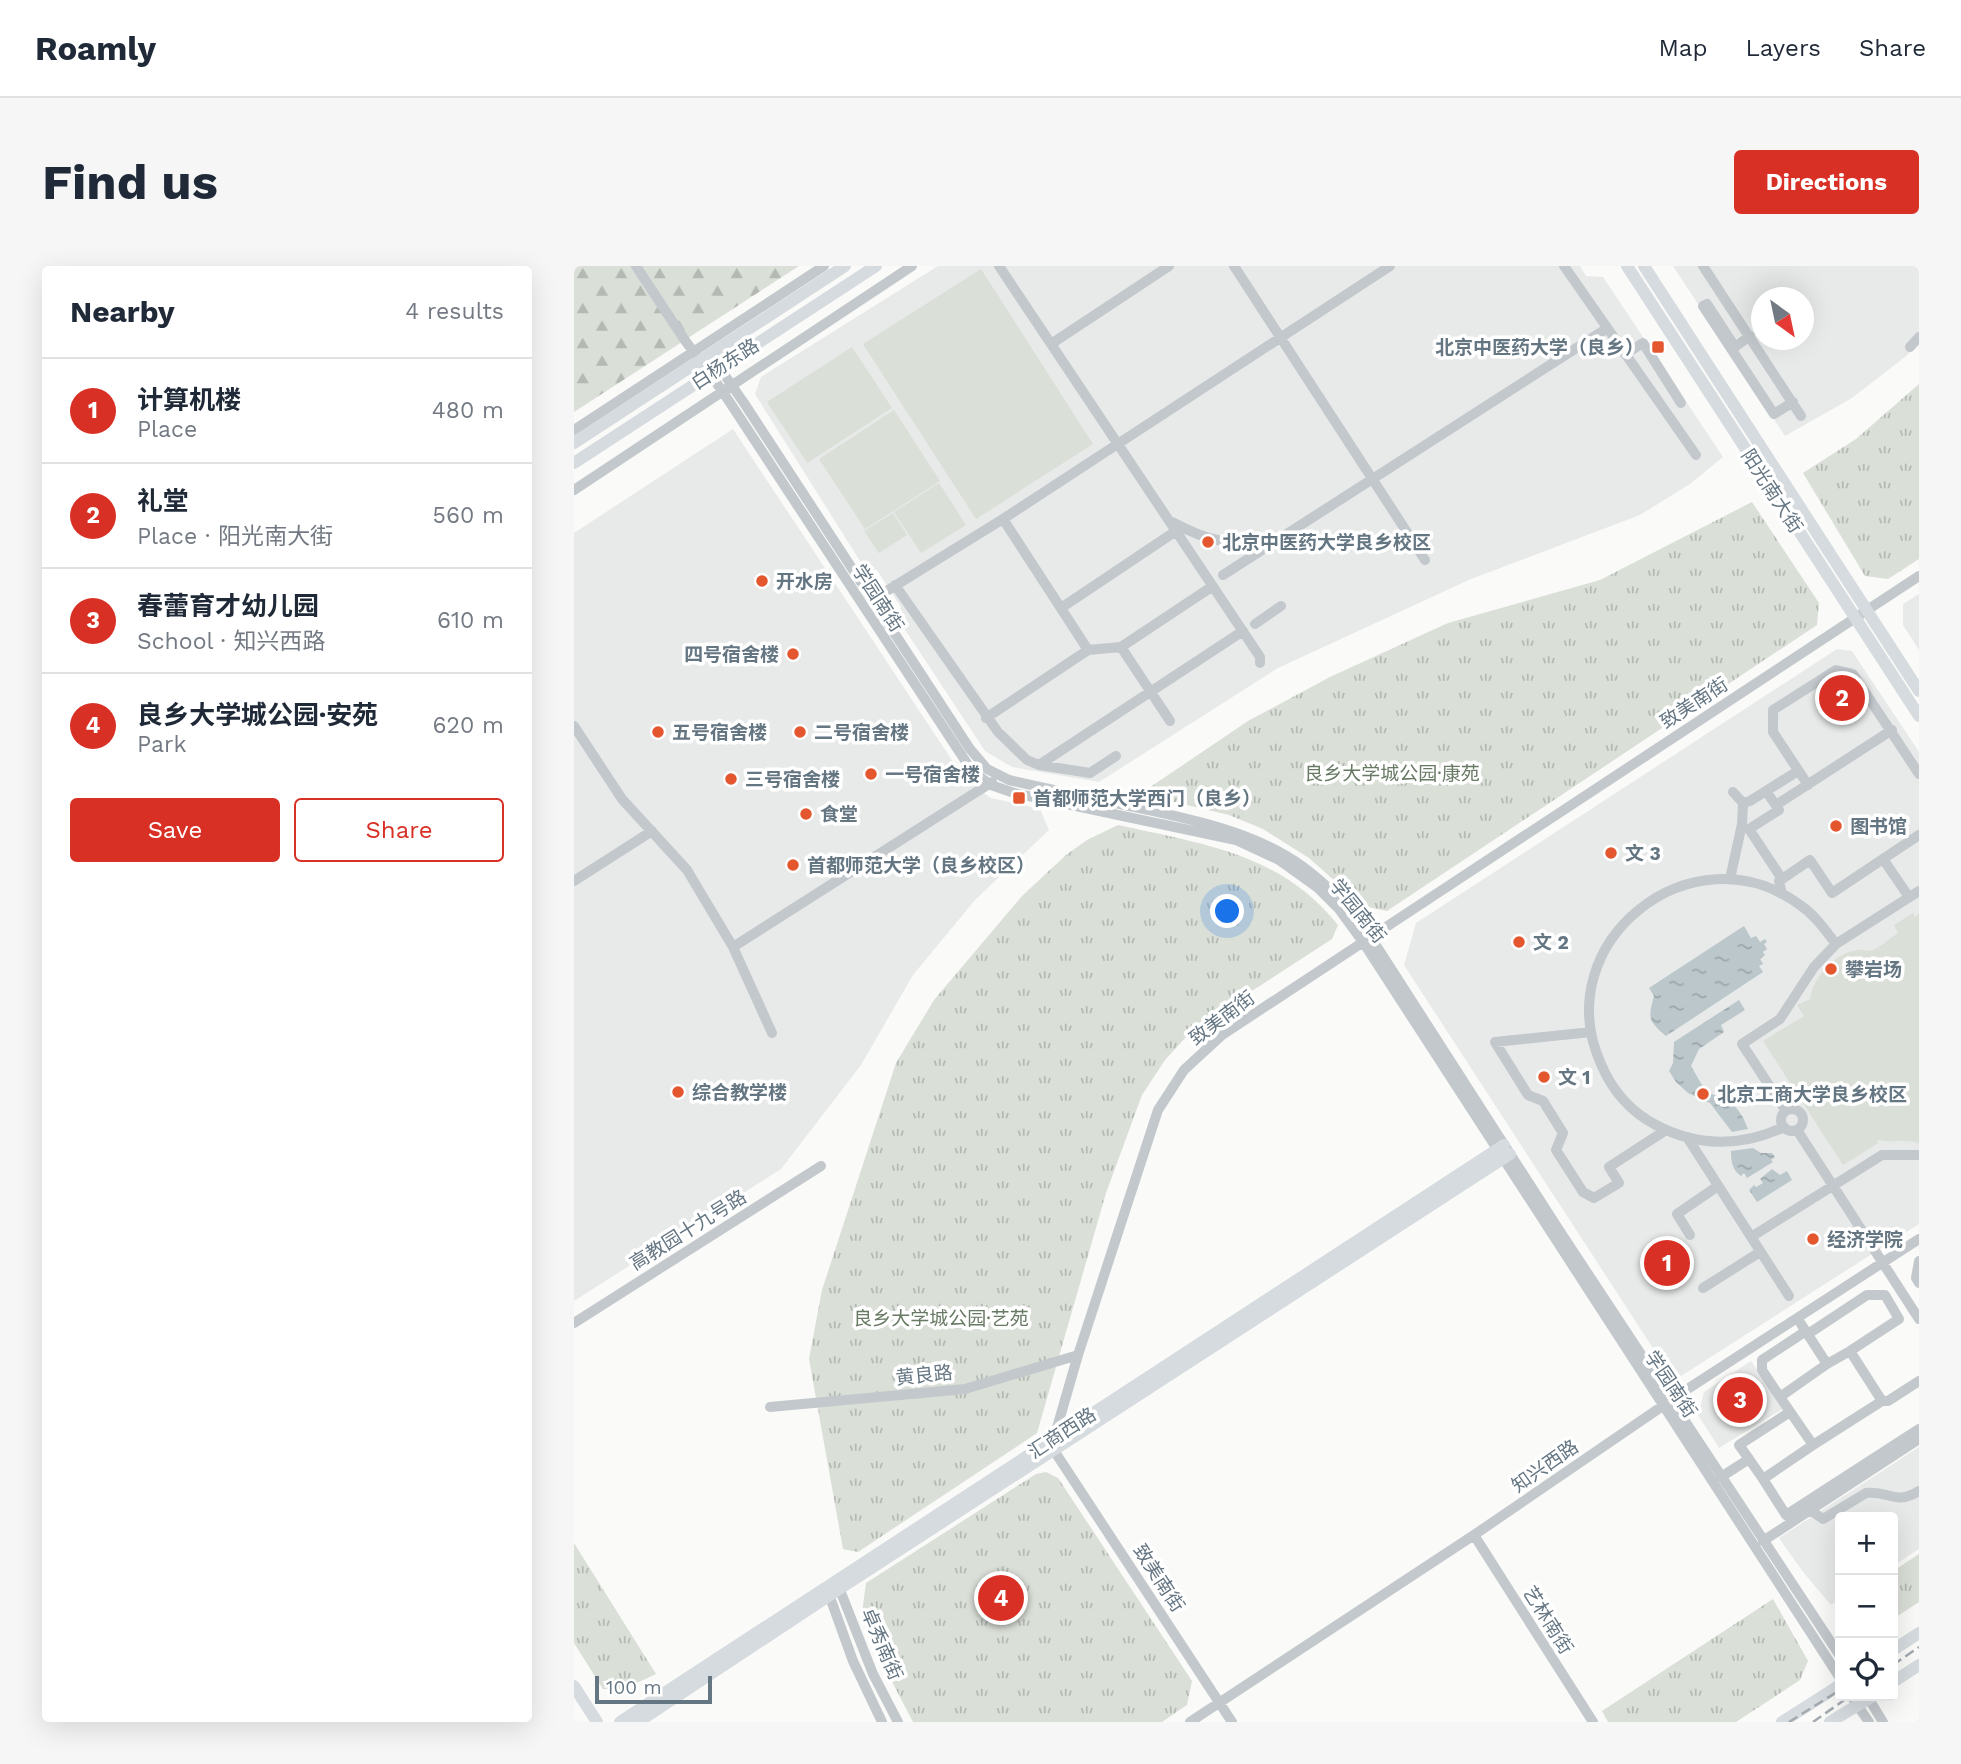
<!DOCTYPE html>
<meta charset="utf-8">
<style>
:root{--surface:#fff;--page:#f6f6f7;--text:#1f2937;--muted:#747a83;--line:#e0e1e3;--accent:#d93025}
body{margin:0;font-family:"Work Sans","Noto Sans SC",sans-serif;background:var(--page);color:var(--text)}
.controls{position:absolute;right:21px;bottom:21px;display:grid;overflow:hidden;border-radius:7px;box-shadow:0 7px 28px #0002}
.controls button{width:63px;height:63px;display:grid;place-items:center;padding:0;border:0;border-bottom:2px solid var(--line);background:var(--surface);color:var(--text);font:35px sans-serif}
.compass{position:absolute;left:1177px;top:21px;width:63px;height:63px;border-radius:50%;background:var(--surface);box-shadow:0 7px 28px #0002;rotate:147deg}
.scale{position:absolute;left:21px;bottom:18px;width:117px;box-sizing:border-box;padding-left:7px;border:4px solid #657683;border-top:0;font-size:19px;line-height:24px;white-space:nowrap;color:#657683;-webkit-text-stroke:5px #fff;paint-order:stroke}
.you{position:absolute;left:654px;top:646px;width:24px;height:24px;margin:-18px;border:5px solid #fff;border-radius:50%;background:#1a73e8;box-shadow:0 0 0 10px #1a73e833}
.badge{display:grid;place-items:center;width:46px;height:46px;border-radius:50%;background:var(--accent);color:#fff;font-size:23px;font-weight:700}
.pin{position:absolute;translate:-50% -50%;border:4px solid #fff;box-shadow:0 2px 7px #0006}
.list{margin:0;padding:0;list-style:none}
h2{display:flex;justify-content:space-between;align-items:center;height:91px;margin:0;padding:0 28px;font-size:30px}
h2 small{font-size:23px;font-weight:400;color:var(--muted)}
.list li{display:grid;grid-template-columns:46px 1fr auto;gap:21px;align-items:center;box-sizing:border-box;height:105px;padding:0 28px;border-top:2px solid var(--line)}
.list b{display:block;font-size:26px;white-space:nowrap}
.list p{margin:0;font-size:23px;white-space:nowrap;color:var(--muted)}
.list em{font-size:23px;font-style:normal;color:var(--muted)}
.actions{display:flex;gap:14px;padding:21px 28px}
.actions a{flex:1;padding:16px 0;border:2px solid var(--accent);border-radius:7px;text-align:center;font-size:24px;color:var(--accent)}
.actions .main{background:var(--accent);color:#fff}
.icon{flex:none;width:38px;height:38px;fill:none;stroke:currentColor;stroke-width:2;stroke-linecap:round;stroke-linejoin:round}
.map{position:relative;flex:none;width:1345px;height:1456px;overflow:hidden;border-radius:7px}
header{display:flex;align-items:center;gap:42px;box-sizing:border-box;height:98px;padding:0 35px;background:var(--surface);border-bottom:2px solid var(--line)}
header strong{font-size:33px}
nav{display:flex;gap:38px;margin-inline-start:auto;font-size:24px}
.intro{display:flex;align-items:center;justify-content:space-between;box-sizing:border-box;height:168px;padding:0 42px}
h1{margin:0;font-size:49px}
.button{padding:18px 32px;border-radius:7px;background:var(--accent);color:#fff;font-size:24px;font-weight:700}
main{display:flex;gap:42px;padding:0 42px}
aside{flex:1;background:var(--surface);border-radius:7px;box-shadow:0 7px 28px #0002}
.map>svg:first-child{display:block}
.built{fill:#e8e9e9;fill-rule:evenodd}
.grass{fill:#dadfd7}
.forest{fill:url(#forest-firs)}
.park{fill:url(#park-tufts)}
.water{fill:url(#water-ripples)}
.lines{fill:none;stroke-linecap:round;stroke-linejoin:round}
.minor{stroke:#c3c8cc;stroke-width:10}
.major{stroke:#d6dbdf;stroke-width:12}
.rail{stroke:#a2aab0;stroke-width:2.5;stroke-dasharray:10 5;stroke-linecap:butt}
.poi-dot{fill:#e4572e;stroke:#fff;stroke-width:2.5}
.labels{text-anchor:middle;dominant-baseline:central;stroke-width:7;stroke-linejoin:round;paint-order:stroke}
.poi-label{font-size:19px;font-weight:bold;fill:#657683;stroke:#fff;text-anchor:start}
.street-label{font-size:19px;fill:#657683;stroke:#fff}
.park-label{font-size:19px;fill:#687a64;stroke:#fff}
</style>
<header>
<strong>Roamly</strong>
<nav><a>Map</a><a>Layers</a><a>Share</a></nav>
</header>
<div class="intro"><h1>Find us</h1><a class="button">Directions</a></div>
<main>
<aside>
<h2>Nearby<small>4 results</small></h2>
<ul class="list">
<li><span class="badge">1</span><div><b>计算机楼</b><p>Place</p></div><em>480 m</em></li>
<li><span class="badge">2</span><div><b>礼堂</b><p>Place · 阳光南大街</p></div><em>560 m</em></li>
<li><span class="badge">3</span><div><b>春蕾育才幼儿园</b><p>School · 知兴西路</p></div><em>610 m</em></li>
<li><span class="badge">4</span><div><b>良乡大学城公园·安苑</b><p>Park</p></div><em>620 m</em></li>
</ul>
<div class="actions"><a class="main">Save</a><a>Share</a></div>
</aside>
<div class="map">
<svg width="1345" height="1456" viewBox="0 0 1345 1456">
<defs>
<pattern id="forest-firs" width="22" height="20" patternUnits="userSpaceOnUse" patternTransform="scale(1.75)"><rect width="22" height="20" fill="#dadfd7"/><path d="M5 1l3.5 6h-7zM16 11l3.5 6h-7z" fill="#b4b9b4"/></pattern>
<pattern id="park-tufts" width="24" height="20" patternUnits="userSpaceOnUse" patternTransform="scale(1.75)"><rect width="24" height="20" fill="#dadfd7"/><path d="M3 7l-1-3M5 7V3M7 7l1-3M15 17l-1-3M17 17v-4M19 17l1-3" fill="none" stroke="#b4b9b4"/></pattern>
<pattern id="water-ripples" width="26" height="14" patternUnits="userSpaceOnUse" patternTransform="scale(1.75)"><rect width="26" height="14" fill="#bbc7cb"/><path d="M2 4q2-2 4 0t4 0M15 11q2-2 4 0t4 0" fill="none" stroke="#9ca6aa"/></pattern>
</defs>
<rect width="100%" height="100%" fill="#fafaf8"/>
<!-- built -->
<path class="built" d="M364 0H1006L1012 10 1029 11 1149 191 1116 218 1066 249 897 313 704 402 525 516 438 501 411 485 324 353 327 341 303 304 291 303 181 128 187 111Z
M1099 0H1345V77L1331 91 1278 132 1211 170ZM1188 32H1230V74H1188Z
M159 163 391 514 417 532 466 543 475 564 401 634 339 709 287 799 207 903 0 1035V267Z
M1345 328V384L1329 359V338Z
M1263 383 1278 385 1345 486V958L1107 1110 1086 1093 830 699 842 657Z
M1177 1095 1209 1143 1145 1182 1124 1149 1130 1126Z
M1345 1181V1283L1319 1300V1251H1266V1333L1257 1339 1229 1306 1205 1272Z"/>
<!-- grass -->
<path class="grass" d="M407 3 519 178 402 253 289 78Z
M278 81 318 142 233 197 193 136Z
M320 144 366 215 291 263 245 193Z
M365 217 392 259 347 287 320 246Z
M319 247 333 269 305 287 290 265Z
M1339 647 1341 651 1345 648V877C1330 873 1318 877 1303 874L1304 877 1269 899 1189 775 1230 750 1223 739 1236 733C1239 712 1261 686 1284 684 1288 683 1292 685 1296 685 1305 683 1316 672 1324 667L1320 659Z"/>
<!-- forest -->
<path class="forest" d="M0 0H225L0 146Z"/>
<!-- park -->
<path class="park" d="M1345 118V293L1314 313 1291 310 1229 207 1282 173Z
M1178 236 1245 337 1243 359 813 645 789 640 735 592 689 563 655 549 566 528 674 455 756 411 874 357 1026 314Z
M544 559C629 578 706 587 764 659L758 673 650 743 613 770 591 794 568 829 532 927 463 1167 284 1286 269 1283 235 1093 248 1024 322 797 360 734 448 630 492 589 513 574Z
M472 1206 484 1212 618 1415 613 1439 588 1456H339L314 1408 288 1347 292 1317 462 1208Z
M0 1277 82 1408 50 1423H29L0 1377Z
M1345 1288V1336L1319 1353V1305Z
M1199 1333 1234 1395 1226 1414 1162 1456H1034L1028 1445Z"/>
<!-- water -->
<path class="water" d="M1170 660 1177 672 1182 670 1186 676 1191 673 1193 676 1190 678 1193 683 1189 686 1191 689 1186 693 1189 698 1185 700 1189 706 1092 770C1074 755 1074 752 1080 730L1075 722Z
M1165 734 1171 744 1147 759 1150 766 1125 783 1117 800 1132 826C1156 834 1165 839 1174 863L1158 866 1136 837 1114 827 1102 816 1095 805 1099 797 1100 776Z
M1179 882 1187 887H1198L1201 891 1197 894 1199 896 1173 912 1170 907 1167 910C1158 904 1157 895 1157 885Z
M1198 903 1206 909 1213 905 1218 914 1183 936 1175 924 1180 919 1182 921 1189 917 1186 913Z"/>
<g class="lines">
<!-- minor -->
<path class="minor" d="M62 0 110 73 149 126 398 505 417 519 440 527 662 574 705 594 744 622 765 643 789 676 1266 1412
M425 0 686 391V397
M660 0 851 294
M990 0 1122 189
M1129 0 1227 150
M1176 70 1161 81 1133 38 1129 40 1200 148 1219 136
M477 78 595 0
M1336 81 1345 71
M136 88 170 137 396 483 413 503 435 514C480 524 525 534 570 543 619 554 668 564 711 589 741 606 764 631 787 656L985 964 1266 1390
M1051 88 1069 77 1107 137
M0 164 250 0
M0 224 338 0
M429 253 514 384 547 381 639 320
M598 256C635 276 659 281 701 273
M649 309 1032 63
M321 319 424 466 453 494 465 499 516 507 542 490
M298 334 429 253 816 0
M487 342 602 265
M681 358 707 340
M547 381 596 455
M412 452 514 384
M0 460 48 533 113 604 159 681 418 516
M465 499 669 365
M1234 519 1199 466V444L1262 404 1279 408 1345 508
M1192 525 1205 544 1175 563 1208 613
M1169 537 1176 535 1224 505
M1202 539 1318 464
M1309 593 1335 631
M1156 613 1168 558 1169 537 1159 526
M0 615 78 565
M1208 628 1205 615 1236 594 1258 627 1345 569
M159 681 198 767
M1017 766 921 776 954 829 969 835 989 867 982 884 1009 926 1020 932 1045 917 1035 901 1092 864
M1207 854a11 11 0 1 1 22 0a11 11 0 1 1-22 0Z
M1212 845 1168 778 1206 753 1240 701 1262 678 1345 625
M1210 861C1168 881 1123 881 1082 859 1057 846 1038 824 1027 798 972 676 1119 560 1226 639 1241 649 1251 664 1262 678
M1223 864 1345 1053
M1113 871 1215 1030
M1116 969 1103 948 1144 920
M1177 971 1308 889H1345
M1345 995 1342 1012 1345 1017
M1129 1022 1186 986
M0 1057 247 900
M1227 1058 1253 1098 1206 1131 1239 1179 1308 1135H1314L1345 1115
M1234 1068 1293 1029H1311L1325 1053 1276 1085 1308 1135
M1253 1098 1276 1085
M1206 1131 1188 1104V1094L1232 1065
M196 1141 391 1123 504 1089
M1175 1193 1189 1213 1239 1179
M1147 1211 1175 1193 1165 1179 1216 1146
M1189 1213 1212 1249 1345 1163
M1236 1244 1249 1253 1292 1227C1315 1224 1321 1240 1345 1225
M900 1269 1019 1456
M1189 1275 1345 1173
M264 1319 299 1408 324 1456
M253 1323 279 1395 308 1456
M1277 1430 1295 1456
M1293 1430 1309 1456
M616 1456 900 1269 1112 1124 1345 973
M658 1456 479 1183 480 1172 504 1089 584 844 610 804 648 769 1345 310"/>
<!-- major -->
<path class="major" d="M1053 0 1345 450
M1070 0 1345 425
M0 177 271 0
M0 197 302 0
M1319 1384 1345 1367
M1319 1416 1345 1399
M0 1420 23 1456
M46 1456 930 879
M64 1456 265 1323 936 888
M1208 1456 1266 1419
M1256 1456 1299 1430"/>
<!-- rail -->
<path class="rail" d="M1319 1399 1345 1381
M1215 1456 1266 1424
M1239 1456 1276 1430"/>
</g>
<!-- markers -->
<g class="poi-dot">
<rect x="1077" y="74" width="14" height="14" rx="3.5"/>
<circle cx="634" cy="276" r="7"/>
<circle cx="188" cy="315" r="7"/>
<circle cx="219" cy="388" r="7"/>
<circle cx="84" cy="466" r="7"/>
<circle cx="226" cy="466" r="7"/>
<circle cx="297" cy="508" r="7"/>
<circle cx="157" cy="513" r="7"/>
<rect x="438" y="525" width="14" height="14" rx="3.5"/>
<circle cx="232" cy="548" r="7"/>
<circle cx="1262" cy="560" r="7"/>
<circle cx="1037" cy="587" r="7"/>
<circle cx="219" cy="599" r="7"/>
<circle cx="945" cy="676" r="7"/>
<circle cx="1257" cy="703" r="7"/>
<circle cx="970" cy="811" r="7"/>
<circle cx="104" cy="826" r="7"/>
<circle cx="1129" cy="828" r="7"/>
<circle cx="1239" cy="973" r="7"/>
</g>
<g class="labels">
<!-- poi labels -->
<g class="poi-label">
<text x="1070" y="81" text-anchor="end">北京中医药大学（良乡）</text>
<text x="648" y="276">北京中医药大学良乡校区</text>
<text x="202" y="315">开水房</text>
<text x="205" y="388" text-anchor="end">四号宿舍楼</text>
<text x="98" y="466">五号宿舍楼</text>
<text x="240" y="466">二号宿舍楼</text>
<text x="311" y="508">一号宿舍楼</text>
<text x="171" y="513">三号宿舍楼</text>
<text x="459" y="532">首都师范大学西门（良乡）</text>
<text x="246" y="548">食堂</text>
<text x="1276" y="560">图书馆</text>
<text x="1051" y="587">文 3</text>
<text x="233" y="599">首都师范大学（良乡校区）</text>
<text x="959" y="676">文 2</text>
<text x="1271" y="703">攀岩场</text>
<text x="984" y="811">文 1</text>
<text x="118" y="826">综合教学楼</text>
<text x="1143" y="828">北京工商大学良乡校区</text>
<text x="1253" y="973">经济学院</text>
</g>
<!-- street labels -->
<g class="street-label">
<text transform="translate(151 98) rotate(-33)">白杨东路</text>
<text transform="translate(1198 225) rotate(57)">阳光南大街</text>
<text transform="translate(304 332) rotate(57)">学园南街</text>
<text transform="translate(1120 437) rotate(-33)">致美南街</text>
<text transform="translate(784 645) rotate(51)">学园南街</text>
<text transform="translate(648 752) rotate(-37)">致美南街</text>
<text transform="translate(114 964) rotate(-32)">高教园十九号路</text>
<text transform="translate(350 1109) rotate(-6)">黄良路</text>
<text transform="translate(1097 1118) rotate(56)">学园南街</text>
<text transform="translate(488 1167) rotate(-33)">汇商西路</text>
<text transform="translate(971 1200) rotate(-35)">知兴西路</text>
<text transform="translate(585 1312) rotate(57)">致美南街</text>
<text transform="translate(974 1354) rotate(58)">艺林南街</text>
<text transform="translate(308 1378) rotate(67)">卓秀南街</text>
</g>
<!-- park labels -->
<g class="park-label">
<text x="818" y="507">良乡大学城公园·康苑</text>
<text x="367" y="1052">良乡大学城公园·艺苑</text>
</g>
</g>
</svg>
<div class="controls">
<button>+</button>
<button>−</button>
<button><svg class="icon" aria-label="locate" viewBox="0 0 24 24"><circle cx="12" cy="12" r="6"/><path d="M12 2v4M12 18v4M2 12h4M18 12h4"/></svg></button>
</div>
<svg class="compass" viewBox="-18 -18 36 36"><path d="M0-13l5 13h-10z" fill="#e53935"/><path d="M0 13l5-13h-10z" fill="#747a83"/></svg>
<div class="scale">100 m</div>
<div class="you"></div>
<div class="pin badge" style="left:1093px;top:997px">1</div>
<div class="pin badge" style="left:1268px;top:432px">2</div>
<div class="pin badge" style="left:1166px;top:1134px">3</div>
<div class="pin badge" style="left:427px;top:1332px">4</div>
</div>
</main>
